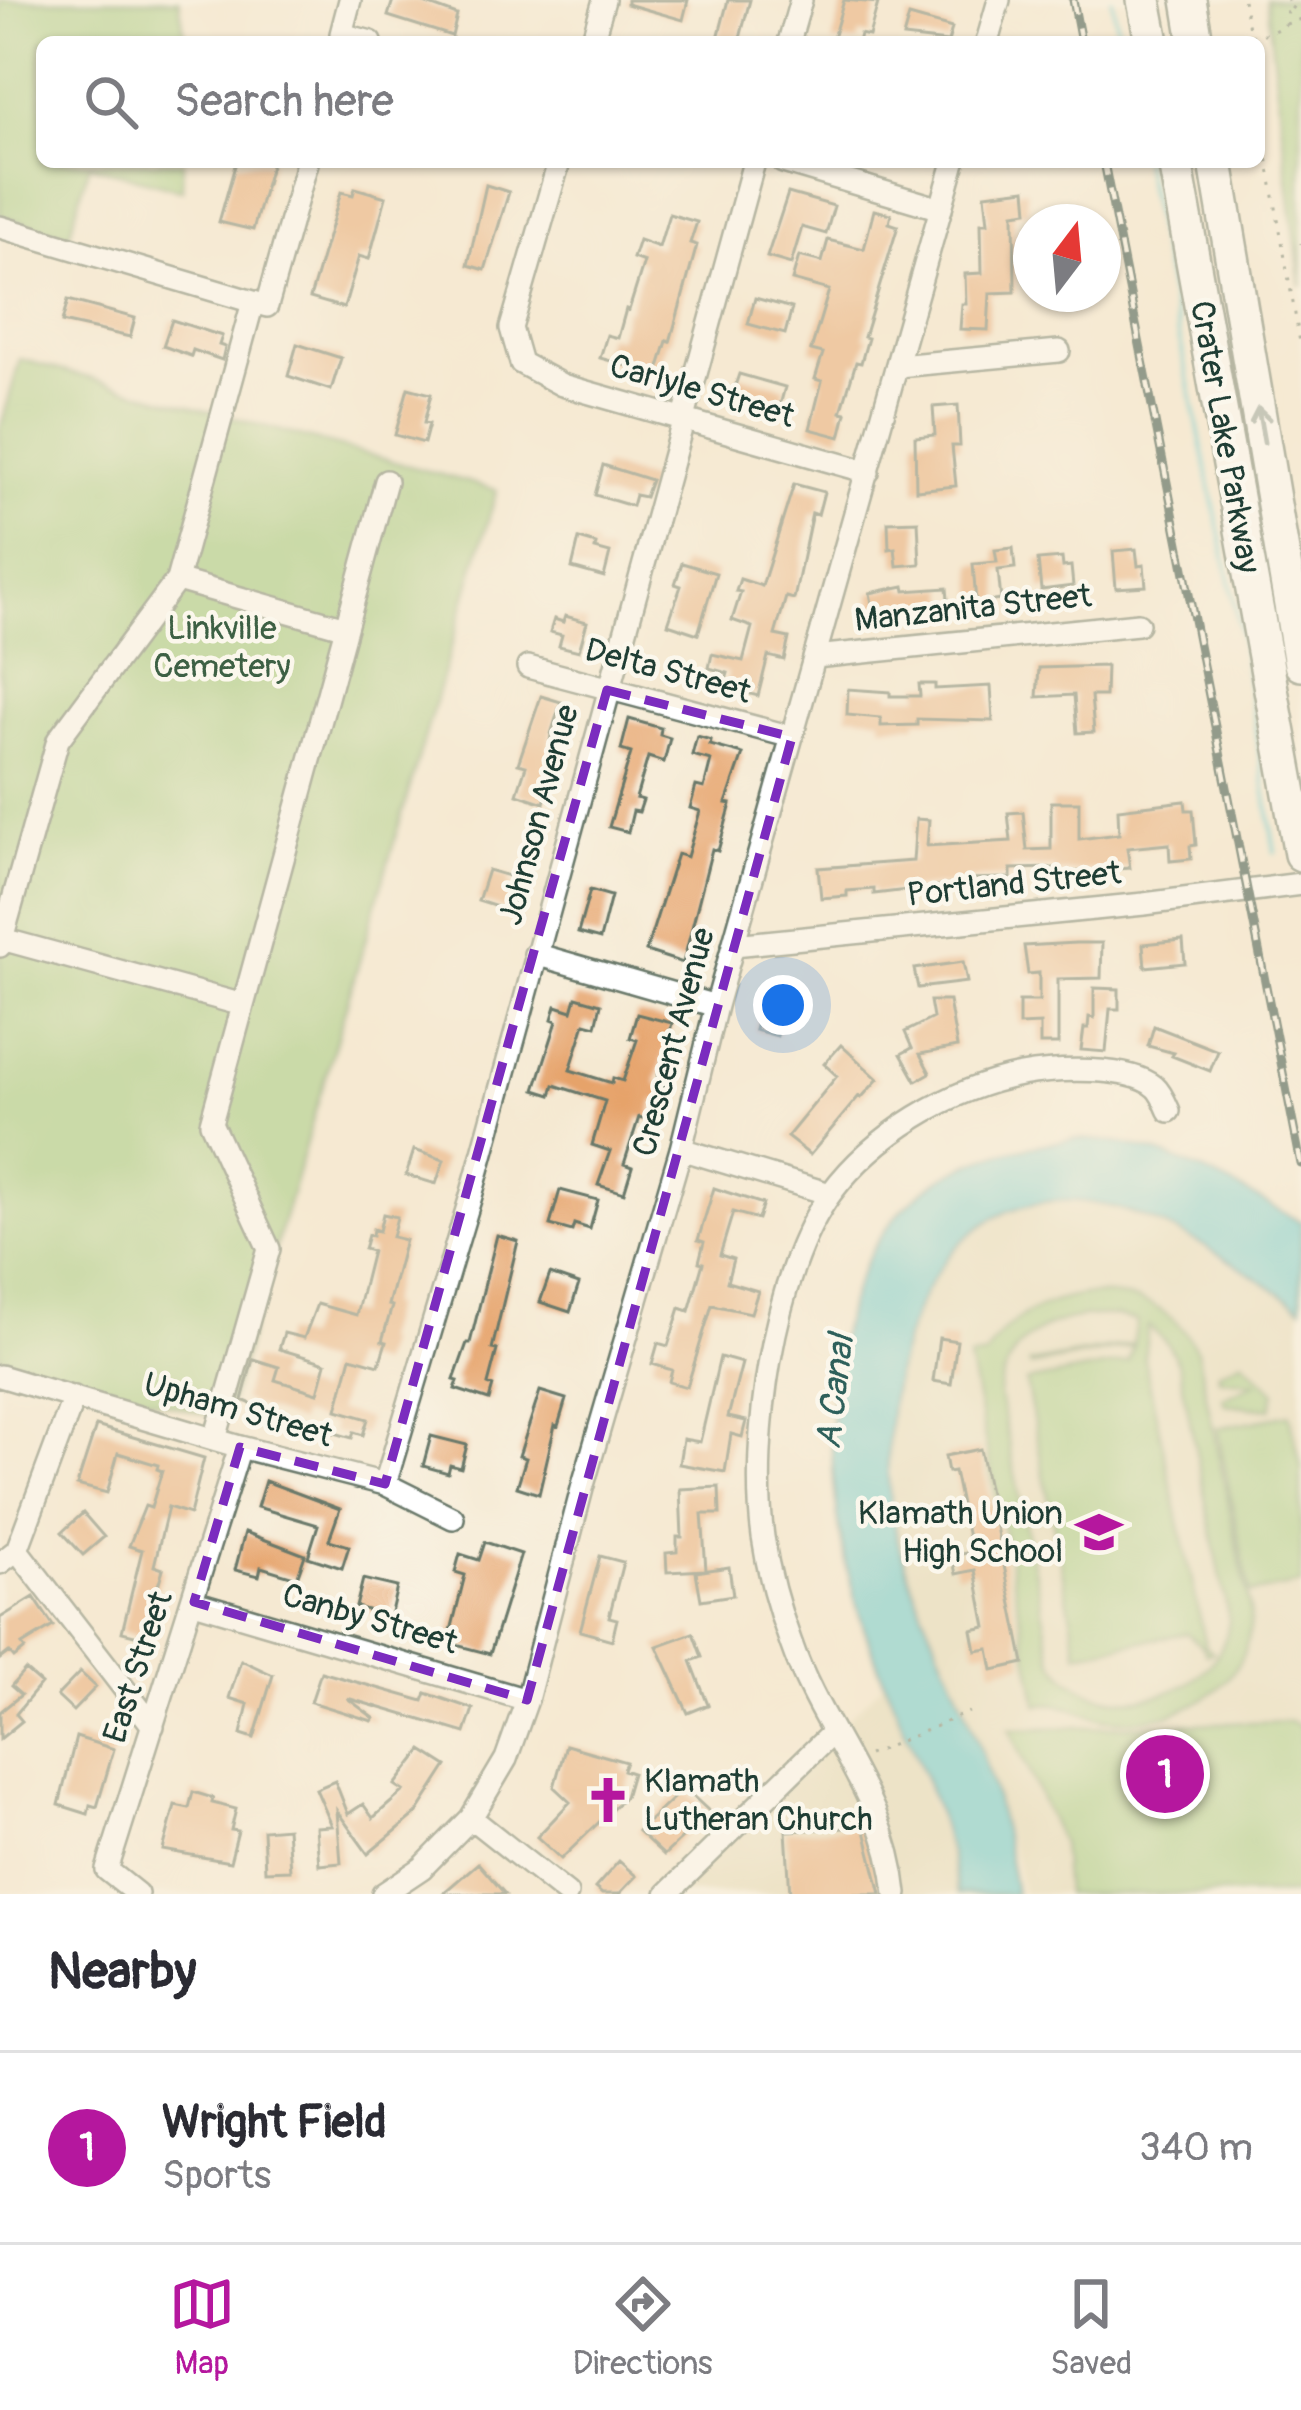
<!DOCTYPE html>
<style>
:root{--surface:#fff;--page:#f7f7f7;--text:#2b2b33;--muted:#7c7c81;--line:#e1e1e2;--accent:#b5179e}
body{margin:0;font-family:Pangolin,sans-serif;background:var(--page);color:var(--text)}
.compass{position:absolute;left:1013px;top:204px;width:108px;height:108px;border-radius:50%;background:var(--surface);box-shadow:0 3px 9px #0004;rotate:16deg}
.you{position:absolute;left:783px;top:1005px;width:42px;height:42px;margin:-30px;border:9px solid #fff;border-radius:50%;background:#1a73e8;box-shadow:0 0 0 18px #1a73e833}
.badge{display:grid;place-items:center;width:78px;height:78px;border-radius:50%;background:var(--accent);color:#fff;font-size:39px;font-weight:700}
.pin{position:absolute;translate:-50% -50%;border:6px solid #fff;box-shadow:0 3px 12px #0006}
.list{margin:0;padding:0;list-style:none}
h2{display:flex;justify-content:space-between;align-items:center;height:156px;margin:0;padding:0 48px;font-size:51px}
h2 small{font-size:39px;font-weight:400;color:var(--muted)}
.list li{display:grid;grid-template-columns:78px 1fr auto;gap:36px;align-items:center;box-sizing:border-box;height:192px;padding:0 48px;border-top:3px solid var(--line)}
.list b{display:block;font-size:45px;white-space:nowrap}
.list p{margin:0;font-size:39px;white-space:nowrap;color:var(--muted)}
.list em{font-size:39px;font-style:normal;color:var(--muted)}
.icon{flex:none;width:66px;height:66px;fill:none;stroke:currentColor;stroke-width:2;stroke-linecap:round;stroke-linejoin:round}
.map{position:relative;flex:none;width:1301px;height:1894px;overflow:hidden}
.search{position:absolute;background:var(--surface);box-shadow:0 3px 9px #0004;left:36px;right:36px;top:36px;height:132px;display:flex;align-items:center;gap:30px;box-sizing:border-box;padding:0 42px;border-radius:18px;color:var(--muted);font-size:45px}
.sheet{height:348px;background:var(--surface)}
nav{display:flex;justify-content:space-around;align-items:center;box-sizing:border-box;height:168px;border-top:3px solid var(--line);background:var(--surface);font-size:33px;color:var(--muted)}
nav a{display:grid;justify-items:center;gap:6px}
nav .on{color:var(--accent)}
.map>svg:first-child{display:block}
.built{fill:#e3dbba}
.green{fill:#96c776;stroke:#5a8255;stroke-width:3;fill-rule:evenodd}
.water{fill:#5cc9d0;stroke:#3e8382;stroke-width:3}
.lines{fill:none;stroke-linecap:round;stroke-linejoin:round}
.stream{stroke:#5cc9d0;stroke-width:4.5}
.building{fill:#e6a36b}
.street-casing{stroke:#6a796b;stroke-width:26}
.primary-casing{stroke:#6a796b;stroke-width:38}
.path{stroke:#6a796b;stroke-width:3;stroke-dasharray:3 9;stroke-linecap:butt}
.street{stroke:#fff;stroke-width:21}
.primary{stroke:#fff;stroke-width:33}
.rail-casing{stroke:#1f3d34;stroke-width:9}
.rail{stroke:#fbf7ec;stroke-width:4.5;stroke-dasharray:14;stroke-linecap:butt}
.oneway{stroke:#8f9e9a}
.marked{fill:none;stroke:#7b2cbf;stroke-width:9;stroke-dasharray:24 15;stroke-linejoin:round}
.labels{text-anchor:middle;dominant-baseline:central;stroke-width:9;stroke-linejoin:round;paint-order:stroke}
.street-label{font-size:33px;fill:#1f3d34;stroke:#fbf7ec}
.park-label{font-size:33px;fill:#3d6044;stroke:#fbf7ec}
.poi-label{font-size:33px;fill:#1f3d34;stroke:#fbf7ec;text-anchor:end}
.water-label{font-size:36px;font-style:italic;fill:#2e605b;stroke:#fbf7ec}
</style>
<div class="map">
<svg width="1301" height="1894" viewBox="0 0 1301 1894">
<rect width="100%" height="100%" fill="#fbf7ec"/>
<filter id="ink" filterUnits="userSpaceOnUse"><feTurbulence type="fractalNoise" baseFrequency=".00833" numOctaves="2"/><feDisplacementMap in="SourceGraphic" scale="24" xChannelSelector="R" yChannelSelector="G"/><feConvolveMatrix kernelMatrix="1 2 1 2 8 2 1 2 1" color-interpolation-filters="sRGB"/></filter>
<filter id="wash" filterUnits="userSpaceOnUse"><feTurbulence type="fractalNoise" baseFrequency=".004" numOctaves="4" result="noise"/><feDisplacementMap in="SourceGraphic" scale="48" xChannelSelector="R" yChannelSelector="G"/><feGaussianBlur stdDeviation="2.7" result="paint"/><feColorMatrix in="noise" values="0 0 0 0 0 0 0 0 0 0 0 0 0 0 0 0 0 1.4 0 .05"/><feComposite in="paint" operator="in"/></filter>
<g filter="url(#wash)">
<rect width="100%" height="100%" fill="#f5e9d2"/>
<!-- built -->
<path class="built" d="M1042 1202 1105 1205 1156 1221 1301 1307V1894H1022L1016 1862 971 1721 916 1595 901 1549 893 1515 890 1437 898 1361 923 1292 948 1256 986 1224 1009 1211Z
M886 1681 954 1869 958 1894H673Z"/>
<!-- green -->
<path class="green" d="M0 0H179L186 42H42V162H183L182 190 89 165 69 236 0 216Z
M1266 0H1301V286Z
M20 359 497 490 225 1420 0 1357V430Z
M1084 1295C1134 1291 1172 1306 1197 1350L1250 1610C1256 1687 1176 1728 1108 1719 1080 1715 1067 1699 1038 1705L969 1359 986 1356C1004 1319 1045 1300 1084 1295ZM1116 1316 1137 1321 1133 1344 1029 1363 1030 1366 1133 1346 1128 1362 1026 1382 1078 1653 1187 1633 1203 1647 1206 1655 1213 1652 1206 1646 1144 1359 1148 1326 1167 1343 1179 1365 1229 1620C1221 1702 1093 1730 1052 1658L999 1395C1006 1333 1060 1313 1116 1316Z
M1243 1360 1275 1392 1271 1409 1225 1404 1223 1398 1255 1383 1219 1378 1218 1372Z
M1290 1414 1301 1467V1584L1250 1594 1217 1428Z
M1287 1721 1301 1726V1894H1065L1061 1844 1010 1729Z"/>
<!-- water -->
<path class="water" d="M1075 1139C1157 1139 1230 1184 1301 1222V1307C1247 1271 1171 1220 1108 1206 928 1165 871 1376 892 1513 904 1585 943 1650 969 1718 991 1772 1006 1836 1015 1894H958C944 1799 891 1710 861 1619 821 1495 806 1282 922 1192 968 1156 1020 1147 1075 1139Z"/>
<g class="lines">
<!-- stream -->
<path class="stream" d="M1112 0 1120 42
M1143 162 1240 630 1275 852"/>
</g>
<g id="blocks">
<!-- building -->
<path class="building" d="M393 0H416L457 15 452 36 388 16Z
M627 0H688L683 20 627 4Z
M728 0H750L739 42H717Z
M844 0 878 3 869 36 860 34 858 42H832Z
M909 16 952 28 948 42 903 37Z
M236 162H272L253 230 219 222Z
M486 185 509 192 485 270 468 265Z
M355 188 386 197 369 259 359 256 344 308 310 298 341 192 353 195Z
M1026 189 1028 211 1014 213 1015 292 990 293 988 330 960 329 962 304H966L965 274 982 273 981 223H988L985 194Z
M788 193 834 206 826 234 802 227 791 264 767 257Z
M874 210 891 214 889 223 898 226 864 337 868 338 861 363 856 362 841 412 846 413 840 437 810 429 822 381 815 379 823 353 811 350 829 290 792 280 799 256 822 262 828 240 864 249Z
M669 214 697 222 690 243 697 245 670 342 667 341 657 374 600 358 607 335 618 338 626 309 629 310 644 262 633 258 639 240 659 247Z
M755 298 792 308 785 334 748 324Z
M68 300 135 318 130 337 62 322Z
M172 320 222 336 219 345 225 347 222 360 193 350 191 356 163 346Z
M297 344 341 358 331 390 288 376Z
M739 374 785 387 779 409 732 395Z
M408 388 431 394 424 423 429 424 424 443 395 435Z
M958 405 960 446H952L956 486 916 490 915 437 935 435 933 407Z
M603 465 651 480 645 497 635 495 632 506 595 495Z
M794 484 824 492 818 515 812 513 794 599 786 597 775 635 789 638 784 660 768 656 758 696 724 687 728 673 709 668 712 654 743 661 752 627 732 620 741 592 736 591 740 579 762 586Z
M918 521 920 564 897 566 895 548 889 549 888 522Z
M579 539 596 544 595 549 610 553 604 577 572 568Z
M1013 548 1015 568 998 570 1001 600 976 603 973 564 997 562 995 550Z
M1136 549 1138 566 1144 565 1146 586 1116 588 1113 551Z
M1062 558 1063 567 1071 566 1073 586 1041 590 1038 560Z
M682 563 716 573 698 634 668 624 681 586 675 584Z
M904 586 905 591 947 588 949 611 910 613 911 618 876 625 870 593Z
M565 616 587 622 579 651 559 646 562 635 550 632 554 619 563 622Z
M1106 666 1105 696H1091L1094 732 1077 733 1074 695 1037 697 1039 668Z
M919 684H935V689L991 686 993 721 917 719V725L881 726V718L847 715 848 689 890 692V696H920Z
M541 696 561 702 551 734 549 750 558 752 544 803 517 794 526 766 518 764Z
M629 719 661 728 660 735 670 738 664 762 648 757 636 798 643 800 639 812 633 811 628 832 609 827 631 753 621 750Z
M697 736 711 740 710 745 743 754 726 803 731 804 718 851 712 849 683 963 646 951 677 854 687 857 700 811 690 808 696 786 704 788 711 760 692 755Z
M1185 801 1186 810H1193L1196 845 1190 846 1191 859 1170 861 1169 844 1127 848 1130 868 1055 873V868L1011 869V878L965 879V883L874 894V889L847 891V896L821 898 818 868 913 861 916 819 929 820 927 846 1011 841 1008 813 1023 812 1027 850 1051 849V802H1079V839L1119 834 1118 809Z
M488 870 512 877 509 885 517 887 510 911 478 901Z
M590 890 611 896 600 939 578 933Z
M1183 940 1185 963 1145 967 1143 944Z
M1076 943H1102L1101 978 1058 979V1044H1040V1024L1019 1025V1001H1039V973L1028 974 1024 946Z
M963 962 967 982 918 988 914 969Z
M1094 988 1119 989V1009H1110L1106 1052 1081 1050 1084 1028H1088L1089 1017 1094 1018Z
M764 996 787 1002 777 1036 755 1030Z
M576 997 601 1004 596 1026 585 1023 570 1070 612 1083 613 1078 623 1081 637 1040 630 1038 637 1014 672 1023 656 1083 666 1086 662 1102 655 1100 649 1120 639 1117 624 1164 632 1167 624 1193 598 1185 610 1151 592 1145 605 1101 554 1085 551 1095 535 1090 557 1021 552 1019 556 1006 572 1011Z
M930 1001H949L957 1047 920 1054 930 1073 916 1081 901 1054 912 1048 905 1032 933 1018Z
M1154 1026 1218 1051 1210 1071 1172 1056 1174 1053 1148 1046Z
M841 1045 878 1079 861 1098 859 1096 810 1155 787 1137 837 1076 824 1064Z
M414 1150 444 1160 436 1184 406 1175Z
M714 1188 763 1204 758 1219 733 1212 720 1255 733 1259 727 1282 758 1291 751 1313 712 1305 687 1387 669 1382 672 1370 652 1364 658 1343 668 1346 680 1308 689 1311 703 1263 699 1262 704 1242 698 1240Z
M560 1190 598 1200 590 1229 574 1224 572 1231 550 1225Z
M383 1214 397 1217 392 1237 405 1240 388 1305 392 1306 382 1341 386 1342 379 1365 351 1357 337 1410 368 1419 363 1435 354 1432 352 1438 331 1432 333 1425 301 1415 299 1423 242 1400 253 1359 279 1367 275 1380 318 1393 326 1363 279 1349 284 1333 304 1338 317 1304 356 1315 372 1251 364 1249 368 1235 372 1236 373 1229 379 1231Z
M497 1235 518 1241 492 1349 497 1350 488 1384 493 1386 489 1400 455 1389 458 1381 454 1380 467 1343H470Z
M550 1274 579 1284 570 1312 540 1302Z
M939 1338 957 1341 951 1384 933 1381Z
M720 1357 742 1363 728 1417 746 1421 742 1437 731 1434 725 1472 679 1464 683 1439 700 1442Z
M540 1391 566 1399 558 1426 555 1425 539 1494 517 1487 526 1458 519 1456Z
M96 1426 204 1458 190 1514 168 1507 154 1566 163 1569 153 1602 160 1604 151 1639 122 1632 142 1550 129 1546 145 1506 151 1508 162 1471 157 1469 158 1465 118 1453 107 1493 77 1485Z
M431 1436 467 1445 461 1468 450 1465 448 1473 423 1466Z
M980 1449 1024 1663 993 1670 989 1649 976 1651 972 1630 986 1627 975 1570 956 1574 952 1556 971 1552 954 1471 948 1472 945 1456Z
M265 1481 340 1509 329 1540 349 1546 342 1568 308 1557 318 1525 257 1507Z
M719 1487 720 1514H702L706 1570 667 1572 666 1553 677 1552V1537H682L680 1489Z
M83 1513 104 1537 83 1555 62 1532Z
M245 1532 305 1555 297 1578 261 1567 259 1576 235 1570Z
M485 1542 521 1554 490 1654 448 1643 465 1575 455 1572 460 1554 479 1560Z
M600 1556 623 1562 609 1617 617 1619 612 1640 580 1631Z
M729 1567 733 1595 701 1600 696 1572Z
M363 1579 397 1587 390 1616 356 1607Z
M34 1597 53 1626 22 1645 25 1649 14 1658 9 1652 0 1659V1618Z
M693 1633 702 1657 691 1661 708 1705 688 1713 657 1646Z
M241 1660 273 1675 254 1738 241 1734 248 1704 229 1698Z
M25 1670 41 1684 16 1714 22 1721 0 1739V1712L21 1695 11 1686Z
M80 1672 96 1687 73 1711 57 1696Z
M321 1672 423 1701 426 1693 473 1709 465 1733 347 1698 374 1718 372 1721 311 1702Z
M76 1737 114 1749 97 1807 90 1805 88 1814 59 1805Z
M566 1745 626 1762 623 1770 632 1773 625 1797 561 1859 537 1837 570 1802 554 1787Z
M422 1750 447 1766 416 1814 368 1854 337 1811 341 1863 319 1865 316 1827 332 1826 316 1789 335 1781 348 1814 363 1804 373 1818 404 1791 395 1785Z
M684 1788 710 1812 664 1855 638 1831Z
M193 1792 213 1798 212 1803 236 1809 231 1830 238 1831 230 1862 163 1850 175 1805 189 1808Z
M864 1827 881 1894H790L786 1831Z
M287 1828 290 1870 265 1871 263 1830Z
M619 1861 636 1876 619 1894H602L595 1888Z
M478 1863 505 1894H442Z"/>
</g>
</g>
<g filter="url(#ink)">
<use href="#blocks" fill-opacity="0" stroke="#6a796b" stroke-width="3"/>
<g class="lines">
<defs>
<path id="street" d="M350 0 341 34 371 42
M592 42 604 0
M789 42 801 0
M987 42 999 0
M559 162 511 328 521 363 562 385 868 472
M783 162 941 209
M0 227 267 306 307 163
M898 366 1059 351
M177 580 346 628
M815 657 1138 624
M528 667 792 737
M2 939 243 1005
M734 945 1144 904 1301 884
M0 946 58 740 177 580 253 302
M535 954 716 1006
M681 1149 830 1194
M0 1376 240 1447 385 1484 453 1518
M215 1439 269 1249 211 1123 386 481
M385 1484 471 1196 754 162
M17 1550 153 1726
M0 1563 17 1550 74 1397
M194 1602 527 1700
M471 1818 567 1894
M137 1894 107 1870 240 1447
M383 1894 422 1868 471 1818 506 1759 527 1700 583 1485 681 1149 716 1006 954 162
M667 1894 833 1732
M896 1894C887 1796 821 1731 791 1643 779 1611 768 1571 763 1537 750 1442 772 1272 831 1193 874 1135 951 1088 1021 1075 1054 1069 1130 1065 1155 1087 1161 1092 1166 1104 1169 1111"/>
<path id="primary" d="M1144 0 1152 42
M1189 0 1196 42
M1175 162 1301 854
M1216 162 1301 664"/>
</defs>
<!-- street casing -->
<use href="#street" class="street-casing"/>
<!-- primary casing -->
<use href="#primary" class="primary-casing"/>
<!-- path -->
<path class="path" d="M1243 0 1252 42
M1291 7 1301 14
M1286 24 1301 19
M1251 36 1270 33 1285 25 1288 0
M1259 112 1301 348
M1301 243V244
M868 1755 969 1712"/>
<!-- street -->
<use href="#street" class="street"/>
<!-- primary -->
<use href="#primary" class="primary"/>
<defs>
<path id="rail" d="M1073 0 1081 42
M1104 162 1301 1164"/>
</defs>
<!-- rail casing -->
<use href="#rail" class="rail-casing"/>
<!-- rail -->
<use href="#rail" class="rail"/>
</g>
<!-- one-way arrows -->
<defs><path id="oneway-shaft" d="M-6 0H5M1.5-3L5.5 0L1.5 3" fill="none" stroke-width="1.6" stroke-linecap="round" stroke-linejoin="round" transform="scale(3)"/></defs>
<use class="oneway" href="#oneway-shaft" transform="translate(1261 425) rotate(-100)"/>
</g>
<!-- marked area -->
<path d="M0 0H1301V1894H0ZM607 690 792 737 527 1700 194 1602 240 1447 385 1484Z" fill="#f5e9d2" fill-opacity=".55" fill-rule="evenodd"/>
<path class="marked" d="M607 690 792 737 527 1700 194 1602 240 1447 385 1484Z"/>
<!-- icons -->
<defs>
<symbol id="school-bare" viewBox="-9 -9 18 18"><path d="M0-5L7-2L0 1L-7-2ZM-4 1L0 2.5L4 1V4Q0 6-4 4Z" fill="#b5179e" stroke="#fbf7ec" stroke-width="2.5" paint-order="stroke"/></symbol>
<symbol id="church-bare" viewBox="-9 -9 18 18"><path d="M-1.2-6h2.4v3.5h3.3v2.4h-3.3V6h-2.4V-.1h-3.3v-2.4h3.3Z" fill="#b5179e" stroke="#fbf7ec" stroke-width="2.5" paint-order="stroke"/></symbol>
</defs>
<g fill-rule="evenodd">
<use href="#school-bare" x="1066" y="1499" width="66" height="66"/>
<use href="#church-bare" x="575" y="1767" width="66" height="66"/>
</g>
<g class="labels">
<!-- street labels -->
<g class="street-label">
<text transform="translate(702 391) rotate(16)">Carlyle Street</text>
<text transform="translate(1225 437) rotate(80)">Crater Lake Parkway</text>
<text transform="translate(973 608) rotate(-6)">Manzanita Street</text>
<text transform="translate(668 671) rotate(15)">Delta Street</text>
<text transform="translate(539 815) rotate(-75)">Johnson Avenue</text>
<text transform="translate(1014 884) rotate(-6)">Portland Street</text>
<text transform="translate(674 1042) rotate(-75)">Crescent Avenue</text>
<text transform="translate(238 1410) rotate(16)">Upham Street</text>
<text transform="translate(370 1619) rotate(16)">Canby Street</text>
<text transform="translate(138 1667) rotate(-72)">East Street</text>
</g>
<!-- park labels -->
<g class="park-label">
<text x="222" y="628">Linkville<tspan x="222" dy="38">Cemetery</tspan></text>
</g>
<!-- poi labels -->
<g class="poi-label">
<text x="1063" y="1513">Klamath Union<tspan x="1063" dy="38">High School</tspan></text>
<text x="644" y="1781" text-anchor="start">Klamath<tspan x="644" dy="38">Lutheran Church</tspan></text>
</g>
<!-- water labels -->
<g class="water-label">
<text transform="translate(835 1392) rotate(-83)">A Canal</text>
</g>
</g>
</svg>
<svg class="compass" viewBox="-18 -18 36 36"><path d="M0-13l5 13h-10z" fill="#e53935"/><path d="M0 13l5-13h-10z" fill="#7c7c81"/></svg>
<div class="you"></div>
<div class="pin badge" style="left:1165px;top:1774px">1</div>
<div class="search"><svg class="icon" aria-label="search" viewBox="0 0 24 24"><circle cx="10" cy="10" r="6"/><path d="M15 15l6 6"/></svg>Search here</div>
</div>
<section class="sheet">
<h2>Nearby<small></small></h2>
<ul class="list">
<li><span class="badge">1</span><div><b>Wright Field</b><p>Sports</p></div><em>340 m</em></li>
</ul>
</section>
<nav>
<a class="on"><svg class="icon" aria-label="map" viewBox="0 0 24 24"><path d="M3 6l6-2 6 2 6-2v14l-6 2-6-2-6 2zM9 4v14M15 6v14"/></svg>Map</a>
<a><svg class="icon" aria-label="directions" viewBox="0 0 24 24"><path d="M12 3l9 9-9 9-9-9zM9 14v-3h6M13 9l2 2-2 2"/></svg>Directions</a>
<a><svg class="icon" aria-label="saved" viewBox="0 0 24 24"><path d="M7 4h10v16l-5-4-5 4z"/></svg>Saved</a>
</nav>
